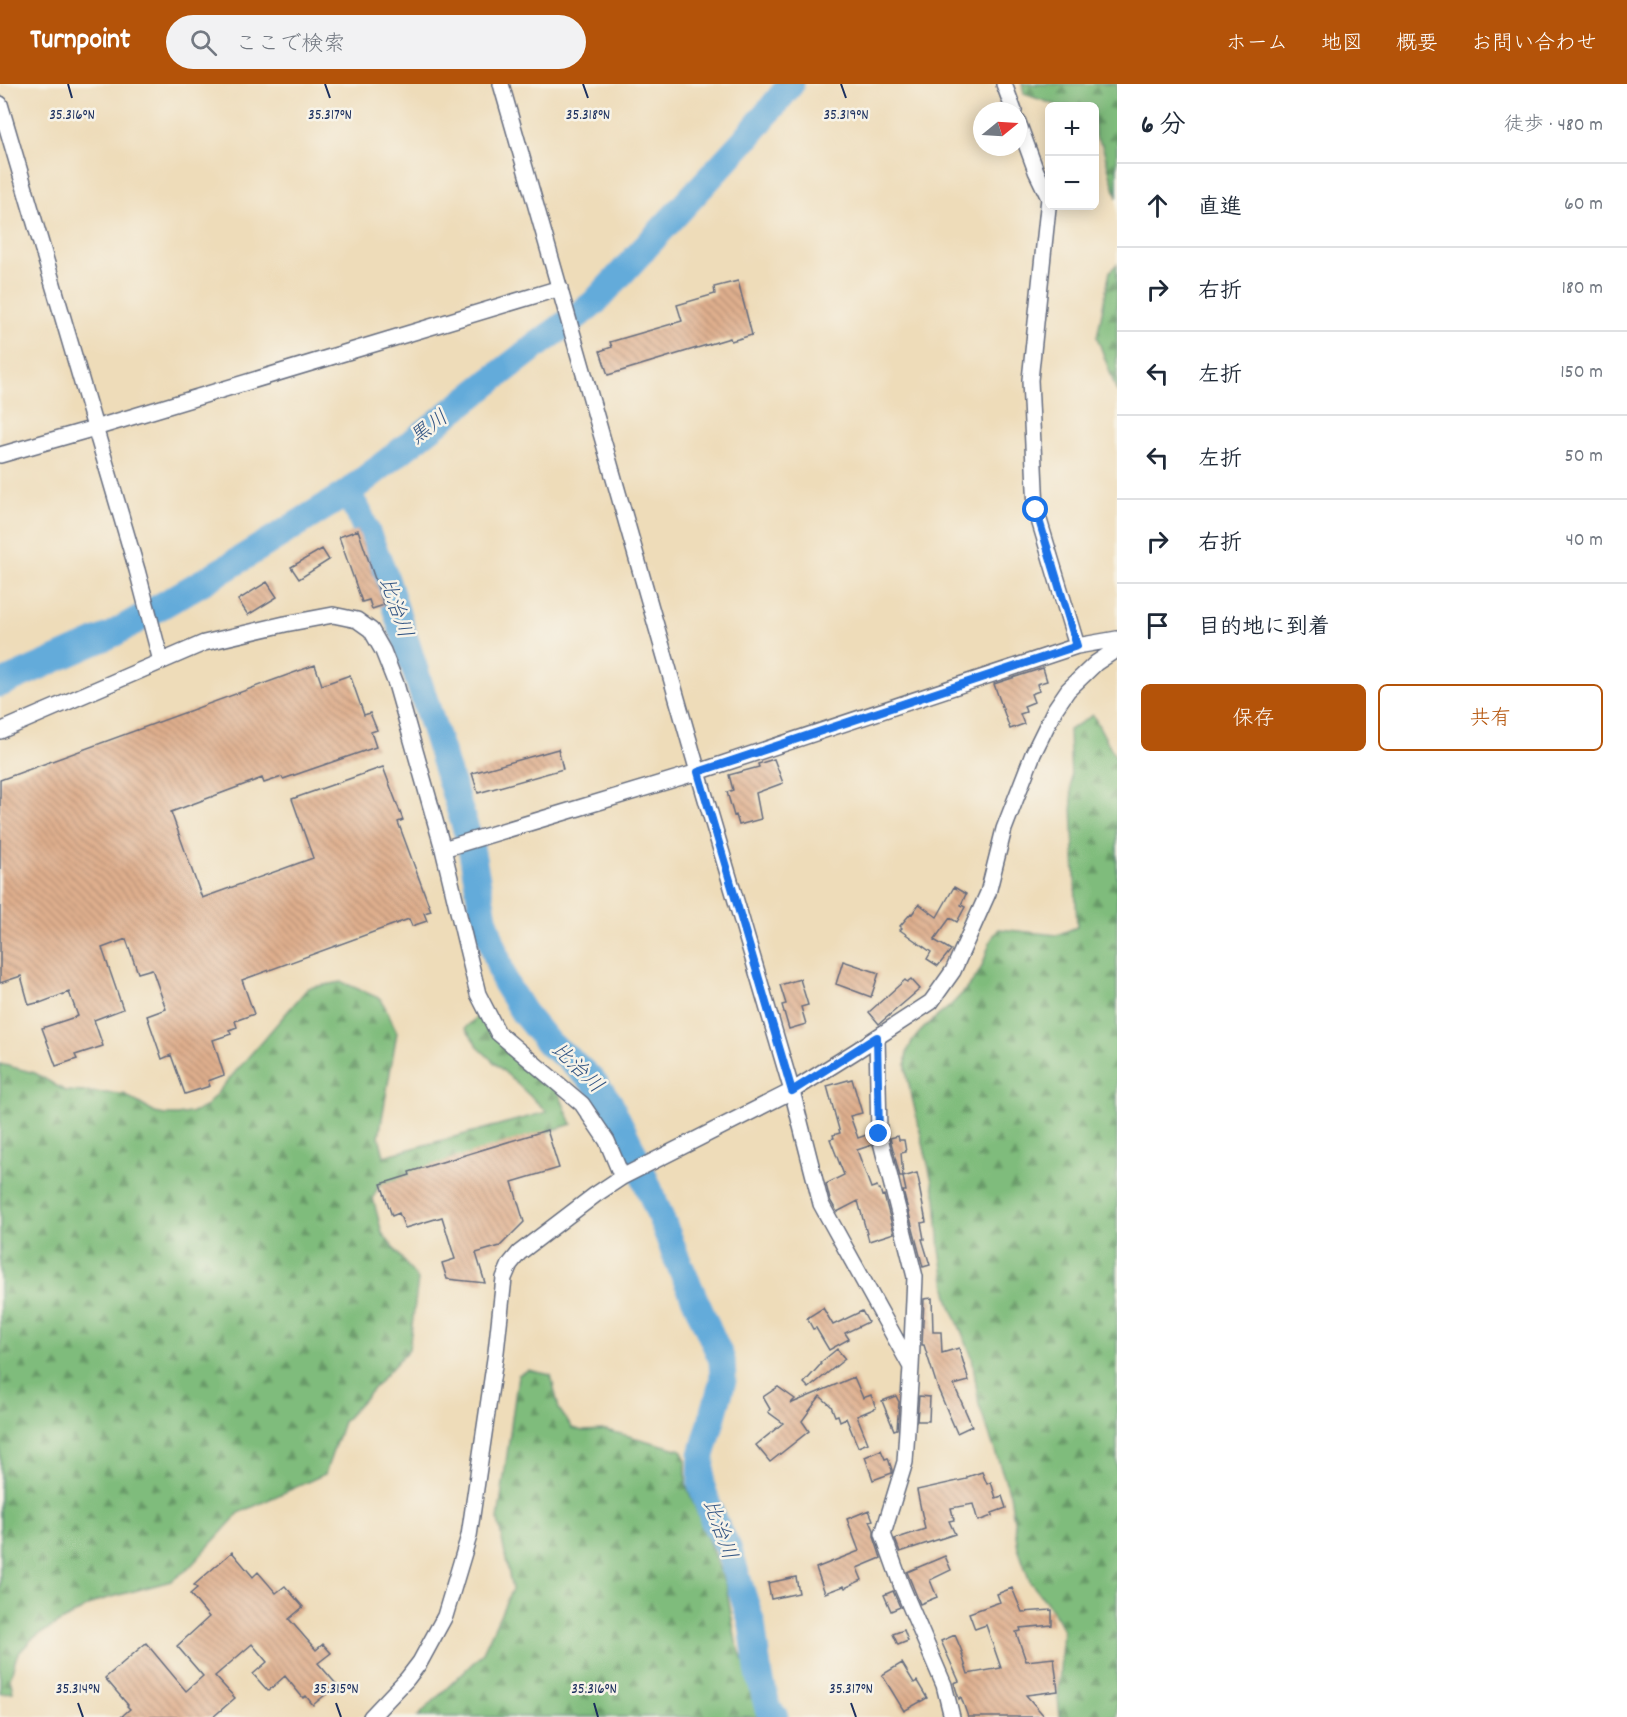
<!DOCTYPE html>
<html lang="ja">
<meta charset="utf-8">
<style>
:root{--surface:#fff;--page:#f2f2f3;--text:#1f2937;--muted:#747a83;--line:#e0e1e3;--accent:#b45309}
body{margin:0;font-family:Dekko,"Klee One",sans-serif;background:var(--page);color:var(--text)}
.controls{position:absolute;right:18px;top:18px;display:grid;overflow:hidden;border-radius:9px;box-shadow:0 3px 15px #0003}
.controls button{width:54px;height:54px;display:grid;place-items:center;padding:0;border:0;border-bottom:2px solid var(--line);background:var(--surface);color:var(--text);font:30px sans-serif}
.compass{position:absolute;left:973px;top:18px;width:54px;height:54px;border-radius:50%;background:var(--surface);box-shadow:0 3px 15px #0003;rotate:72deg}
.stop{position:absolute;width:18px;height:18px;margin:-14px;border:4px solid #1a73e8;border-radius:50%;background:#fff}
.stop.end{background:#1a73e8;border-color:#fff;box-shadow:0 2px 6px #0008}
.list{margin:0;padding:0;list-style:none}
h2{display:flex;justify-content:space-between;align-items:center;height:78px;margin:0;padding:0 24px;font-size:26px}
h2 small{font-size:20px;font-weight:400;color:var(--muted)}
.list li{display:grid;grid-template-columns:39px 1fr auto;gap:18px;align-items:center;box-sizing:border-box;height:84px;padding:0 24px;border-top:2px solid var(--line)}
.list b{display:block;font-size:22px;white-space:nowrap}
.list em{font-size:20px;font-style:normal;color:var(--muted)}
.actions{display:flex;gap:12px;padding:18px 24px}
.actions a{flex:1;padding:14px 0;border:2px solid var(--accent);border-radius:9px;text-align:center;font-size:21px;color:var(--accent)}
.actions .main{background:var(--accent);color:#fff}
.icon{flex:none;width:33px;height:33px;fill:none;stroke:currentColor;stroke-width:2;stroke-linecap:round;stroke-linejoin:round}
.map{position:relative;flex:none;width:1117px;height:1633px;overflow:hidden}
header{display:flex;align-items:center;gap:36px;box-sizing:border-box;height:84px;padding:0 30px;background:var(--accent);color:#fff}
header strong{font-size:28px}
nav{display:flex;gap:33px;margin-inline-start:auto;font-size:21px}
.search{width:420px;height:54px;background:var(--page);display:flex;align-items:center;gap:15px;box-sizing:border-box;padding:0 21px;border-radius:33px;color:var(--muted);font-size:22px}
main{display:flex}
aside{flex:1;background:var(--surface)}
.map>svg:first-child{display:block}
.forest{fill:url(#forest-firs);stroke:#4d766c;stroke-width:1.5}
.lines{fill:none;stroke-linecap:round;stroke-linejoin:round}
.river{stroke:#63abda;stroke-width:27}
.building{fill:url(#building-back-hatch)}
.minor-casing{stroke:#656c7e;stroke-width:18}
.minor{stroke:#fff;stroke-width:15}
.route{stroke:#1a73e8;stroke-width:8}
.ticks{fill:none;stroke:#1b2f5e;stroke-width:2}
.labels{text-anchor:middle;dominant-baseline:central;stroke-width:5;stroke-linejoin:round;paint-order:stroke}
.water-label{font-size:21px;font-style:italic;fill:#315483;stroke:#f7f3e8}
.ticks-label{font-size:15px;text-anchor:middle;fill:#1b2f5e;stroke:#f7f3e8;stroke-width:5;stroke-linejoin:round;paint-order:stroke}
</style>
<header>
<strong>Turnpoint</strong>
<div class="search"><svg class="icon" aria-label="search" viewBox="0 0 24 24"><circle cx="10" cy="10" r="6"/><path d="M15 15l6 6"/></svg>ここで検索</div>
<nav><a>ホーム</a><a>地図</a><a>概要</a><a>お問い合わせ</a></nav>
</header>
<main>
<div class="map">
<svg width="1117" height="1633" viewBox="0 0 1117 1633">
<defs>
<pattern id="forest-firs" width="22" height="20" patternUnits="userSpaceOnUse" patternTransform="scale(1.5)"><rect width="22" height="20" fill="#7fbc7b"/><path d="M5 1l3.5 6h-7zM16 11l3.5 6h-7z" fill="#679968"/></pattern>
<pattern id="building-back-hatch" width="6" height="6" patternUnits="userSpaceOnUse" patternTransform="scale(1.5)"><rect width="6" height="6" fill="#dfaf8d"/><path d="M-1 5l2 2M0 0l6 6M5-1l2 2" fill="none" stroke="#b48f76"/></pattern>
</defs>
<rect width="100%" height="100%" fill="#f7f3e8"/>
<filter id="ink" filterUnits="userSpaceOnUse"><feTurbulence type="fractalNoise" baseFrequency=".0167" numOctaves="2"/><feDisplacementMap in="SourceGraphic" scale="12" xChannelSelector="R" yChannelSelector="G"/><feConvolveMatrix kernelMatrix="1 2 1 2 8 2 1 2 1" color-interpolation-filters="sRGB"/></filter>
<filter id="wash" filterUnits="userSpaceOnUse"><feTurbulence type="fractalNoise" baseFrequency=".008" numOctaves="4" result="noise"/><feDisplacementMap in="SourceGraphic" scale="24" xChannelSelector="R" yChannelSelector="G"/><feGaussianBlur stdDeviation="1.35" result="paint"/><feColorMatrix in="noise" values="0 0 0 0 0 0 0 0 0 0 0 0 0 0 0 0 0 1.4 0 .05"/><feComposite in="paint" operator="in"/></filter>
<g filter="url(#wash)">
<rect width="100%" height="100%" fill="#eedcb9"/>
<!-- forest -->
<path class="forest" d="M1022 0H1117V114L1102 61 1095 53 1094 22H1059L1024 10Z
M1117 180V308L1097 253 1110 187Z
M1093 631 1117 676V1633H1060L1058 1614 1063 1546 1052 1525 1030 1498 1018 1464 1010 1410 979 1321 972 1273 950 1220 947 1208 940 1166 936 1114 907 992C906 985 905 977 907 969 913 949 935 935 950 922 958 914 975 896 980 886 988 872 986 858 999 845L1057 851 1077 843 1069 646Z
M342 898 381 915 397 948 379 1052 384 1072 547 1028 480 965 465 944 477 933 559 1010 572 1040 379 1101 373 1114 382 1149 418 1196 409 1265 343 1338 325 1390 239 1429 188 1485 171 1497 97 1517 33 1554 17 1571 10 1594 13 1608 0 1609V980L35 989 65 1007 124 1010 155 1029 165 1031H177L195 1028 205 1023 308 904Z
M528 1286 551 1291 559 1325 572 1344 583 1347 606 1346 681 1366 686 1377V1400L726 1502 736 1558 761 1622 769 1633H417L482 1570 512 1505 498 1436 518 1291Z"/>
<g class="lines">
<!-- river -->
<path class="river" d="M347 409 359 429 386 495 470 758 484 834 505 899 523 928 550 961 567 973 594 998 609 1018 639 1080 669 1154 676 1173 722 1276 723 1296 702 1371 701 1400 714 1438 728 1464 752 1540 758 1585 768 1625 775 1633
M0 600 113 550 228 483 347 409 533 264 593 220 750 50 791 0"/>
</g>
<g id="blocks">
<!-- building -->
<path class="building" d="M738 197 752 251 731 257 730 254 608 291 600 267 612 263 610 258 682 237 677 221 715 210 714 203Z
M358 446 384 521 372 525 369 516 362 518 339 453Z
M322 465 329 476 299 495 291 483Z
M267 498 277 513 248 531 238 516Z
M315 581 322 601 350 591 364 631 370 629 377 646 371 648 376 663 283 695 282 693 264 699 262 694 171 728 202 814 313 774 292 715 383 683 403 736 398 738 431 827 424 829 427 837 412 842 409 835 242 896 254 930 235 937 237 943 229 946 231 950 213 956 224 991 208 997 210 1002 185 1010 171 971 162 975 147 932 166 925 152 885 138 889 126 855 102 864 123 925 94 936 103 962 75 971 77 975 56 982 42 944 78 932 69 908 40 919V918L29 921 21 892 0 899V696Z
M1043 584 1047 597 1037 600 1039 607 1031 610 1034 618 1024 622 1026 628 1020 630 1024 640 1010 645 994 600Z
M558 665 563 685 478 709 472 689Z
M774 675 783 699 756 709 761 735 739 741 736 731 734 732 727 708 733 706 729 691 759 683 758 680Z
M954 803 966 810 961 821 965 823 957 838 950 834 934 856 951 866 938 882 927 875 931 868 900 846 902 844 900 842 911 829 912 830 919 820 937 833Z
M843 877 879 889 871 913 836 900Z
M800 895 808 921 801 923 806 940 789 945 782 921 786 920 780 901Z
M911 895 920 905 879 940 869 928 905 896 907 898Z
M852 995 862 1029 850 1032 858 1054 869 1050 872 1061 857 1066 871 1104 877 1102 878 1105H880L882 1112 884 1111 894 1149 869 1157 858 1117 837 1128 830 1116 826 1100 844 1091 830 1055 834 1054 833 1051 840 1049 827 1002Z
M547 1046 559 1084 512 1098 524 1138 500 1162 476 1169 485 1199 447 1195 442 1179 455 1175 442 1133 405 1144 399 1129 392 1132 381 1100 410 1091 409 1088Z
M898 1052 899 1056H904L906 1068 901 1069 903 1093 917 1089 920 1102H919L926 1138 921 1139 924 1155H922L930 1181 923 1183 903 1107H906L903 1093H900L890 1054Z
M932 1214 933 1248H941L942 1269 959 1264 969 1297 954 1301 972 1342 957 1349 938 1305 924 1261H922L924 1215Z
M823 1224 833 1241 862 1227 868 1238 845 1249 849 1255 829 1266 816 1244 813 1245 807 1234Z
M837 1265 845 1275 809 1304 804 1299 821 1280 820 1279Z
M854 1293 863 1314 871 1311 876 1324 857 1332 868 1359 858 1363 846 1334 840 1337 838 1331 835 1332 831 1322 820 1312 802 1337 809 1347 770 1378 756 1361 783 1339 768 1328 770 1325 763 1313 778 1303 795 1315 790 1320Z
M896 1312 899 1318 897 1345 894 1346 882 1317Z
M919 1312 930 1313 929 1337H917Z
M881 1366 885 1375 888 1374 892 1386V1389L873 1396 865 1373Z
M982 1388 987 1400 991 1398 996 1414 1002 1412 1006 1424 992 1429V1432L978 1437 973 1420 951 1424 954 1436 949 1437 955 1450 900 1468 895 1455 925 1445 917 1406 967 1395V1393Z
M869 1426 873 1436 870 1437 874 1446V1453L881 1474 857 1484 862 1496 845 1504 844 1502 825 1509 816 1484 859 1467 847 1435Z
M232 1468 253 1493 258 1488 276 1509 285 1502 303 1523 289 1535 316 1566 323 1560 331 1569 318 1579 337 1601 313 1621 306 1612 303 1614 285 1592 268 1607 253 1590 267 1578 252 1560 215 1592 235 1614 213 1633H121L130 1625 127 1622 128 1621 105 1594 146 1559 186 1607 203 1592 177 1562 209 1533 190 1510 197 1504 194 1501Z
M945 1472 951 1486 930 1496 937 1513 920 1520 907 1488Z
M796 1493 799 1509 771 1515 768 1499Z
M1012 1504 1022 1528 1052 1526V1541L1020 1544 1021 1547 1016 1548 1026 1577 1054 1574 1058 1607 1026 1611 1045 1633H968L961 1613 959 1615 954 1599 959 1597 941 1557 955 1551 963 1570 962 1571 968 1590 1001 1584 986 1541 975 1545 969 1529 1000 1518 997 1510Z
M893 1507 900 1523 891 1527 884 1511Z
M904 1546 908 1557 898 1561 893 1550Z
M902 1579 914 1599 917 1597 927 1614 904 1627 882 1591Z"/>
</g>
</g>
<g filter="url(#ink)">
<use href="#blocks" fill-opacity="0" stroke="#656c7e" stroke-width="1.5"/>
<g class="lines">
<defs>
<path id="minor" d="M501 0 698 688 792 1007 821 1120 911 1283
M1004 0 1014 27
M0 20 137 486 161 577
M1018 38 1036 87 1049 114 1030 296 1036 426 1077 562
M0 371 95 344 560 204
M0 647 204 559 285 540 333 531 357 536 371 546 383 567 396 600 443 765 478 910 498 949 582 1020 607 1057 622 1093
M443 765 698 688 1077 562 1117 555
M877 953 879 1050 915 1193 911 1283 905 1378 883 1450 902 1503 944 1601 952 1633
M371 1633 407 1595 420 1578 445 1532 469 1452 496 1268 504 1194 510 1180 519 1169 595 1111 622 1093 792 1007 856 967 931 918 953 887 988 809 1004 745 1033 670 1055 625 1068 606 1096 579 1117 565"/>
</defs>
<!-- minor casing -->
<use href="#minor" class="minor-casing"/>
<!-- minor -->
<use href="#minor" class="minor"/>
</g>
</g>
<g class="lines" filter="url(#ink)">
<!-- route -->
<path class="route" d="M879 1050 877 953 792 1007 698 688 1077 562 1036 426"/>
</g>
<!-- ticks -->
<path class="ticks" d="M68 0 72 14M325 0 330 14M583 0 588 14M841 0 846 14M78 1619 83 1633M336 1619 341 1633M594 1619 598 1633M851 1619 856 1633"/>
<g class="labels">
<!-- water labels -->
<g class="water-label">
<text transform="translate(430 345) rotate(-37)">黒川</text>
<text transform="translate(394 524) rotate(71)">比治川</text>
<text transform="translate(576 985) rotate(44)">比治川</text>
<text transform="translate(718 1446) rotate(70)">比治川</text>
</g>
</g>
<g class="ticks-label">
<text x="72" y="35">35.316°N</text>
<text x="330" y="35">35.317°N</text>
<text x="588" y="35">35.318°N</text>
<text x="846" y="35">35.319°N</text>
<text x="78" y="1609">35.314°N</text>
<text x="336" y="1609">35.315°N</text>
<text x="594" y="1609">35.316°N</text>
<text x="851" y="1609">35.317°N</text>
</g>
</svg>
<div class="controls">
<button>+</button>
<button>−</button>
</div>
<svg class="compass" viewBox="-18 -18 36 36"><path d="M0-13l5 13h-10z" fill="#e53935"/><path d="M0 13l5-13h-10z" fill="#747a83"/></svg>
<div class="stop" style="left:1036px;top:426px"></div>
<div class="stop end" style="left:879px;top:1050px"></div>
</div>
<aside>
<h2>6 分<small>徒歩 · 480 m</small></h2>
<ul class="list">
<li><svg class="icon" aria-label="ahead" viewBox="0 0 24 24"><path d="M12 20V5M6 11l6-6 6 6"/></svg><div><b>直進</b></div><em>60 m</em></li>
<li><svg class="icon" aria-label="right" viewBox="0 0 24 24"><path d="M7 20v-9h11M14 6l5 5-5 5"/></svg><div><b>右折</b></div><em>180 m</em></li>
<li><svg class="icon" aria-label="left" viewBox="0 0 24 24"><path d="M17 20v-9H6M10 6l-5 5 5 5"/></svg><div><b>左折</b></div><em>150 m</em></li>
<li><svg class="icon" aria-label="left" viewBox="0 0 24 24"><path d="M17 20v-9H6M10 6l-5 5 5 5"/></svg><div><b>左折</b></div><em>50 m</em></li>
<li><svg class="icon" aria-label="right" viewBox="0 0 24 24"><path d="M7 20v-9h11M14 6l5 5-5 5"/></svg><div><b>右折</b></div><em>40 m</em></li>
<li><svg class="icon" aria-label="arrive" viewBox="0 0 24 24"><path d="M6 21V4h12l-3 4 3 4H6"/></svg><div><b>目的地に到着</b></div></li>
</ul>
<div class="actions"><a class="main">保存</a><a>共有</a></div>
</aside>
</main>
